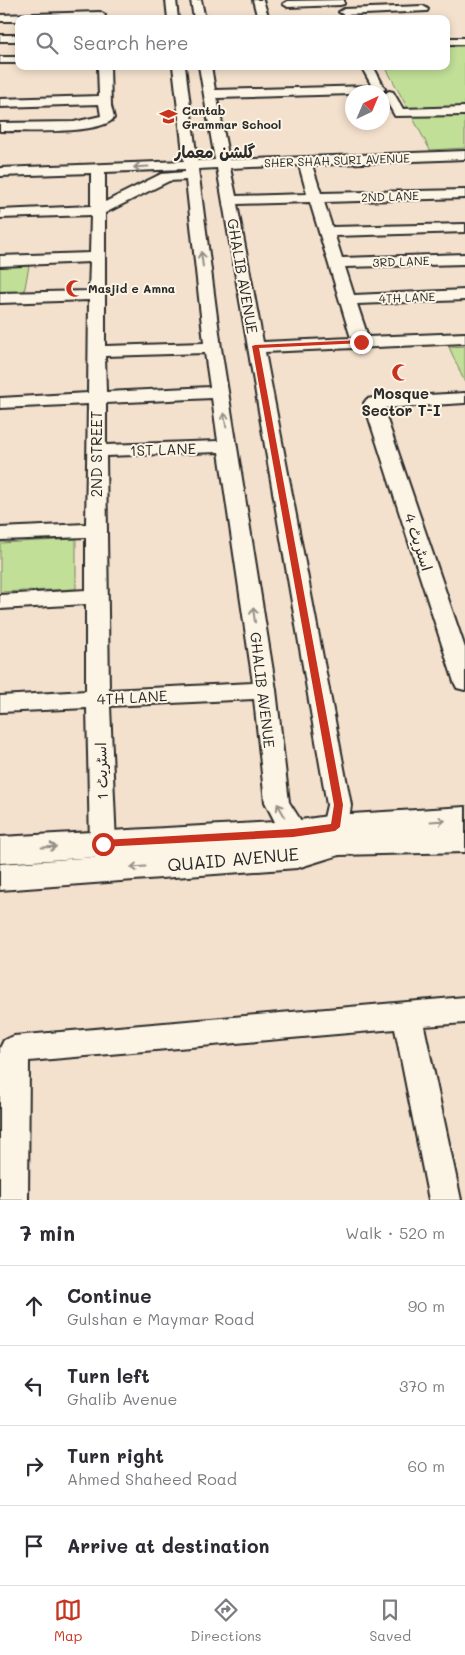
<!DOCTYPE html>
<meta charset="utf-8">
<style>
:root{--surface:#fff;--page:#f7f7f7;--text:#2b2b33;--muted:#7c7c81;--line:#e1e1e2;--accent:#c8321e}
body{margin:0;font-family:Mali,"Playpen Sans Arabic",sans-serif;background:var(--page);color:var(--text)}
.compass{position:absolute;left:345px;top:85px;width:45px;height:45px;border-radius:50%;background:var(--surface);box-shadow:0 2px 8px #0003;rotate:44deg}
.stop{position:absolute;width:15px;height:15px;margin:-11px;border:4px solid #c8321e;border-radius:50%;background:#fff}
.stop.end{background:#c8321e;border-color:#fff;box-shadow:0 1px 5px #0008}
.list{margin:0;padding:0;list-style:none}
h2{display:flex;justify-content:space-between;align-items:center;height:65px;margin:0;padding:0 20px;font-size:21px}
h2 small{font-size:16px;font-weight:400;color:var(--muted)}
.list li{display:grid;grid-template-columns:32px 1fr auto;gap:15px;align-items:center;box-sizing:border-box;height:80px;padding:0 20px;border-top:1px solid var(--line)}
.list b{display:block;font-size:19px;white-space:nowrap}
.list p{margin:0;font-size:16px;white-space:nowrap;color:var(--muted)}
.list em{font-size:16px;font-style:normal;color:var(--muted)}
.icon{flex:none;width:28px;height:28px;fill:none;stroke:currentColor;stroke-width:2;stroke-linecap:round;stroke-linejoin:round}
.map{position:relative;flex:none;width:465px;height:1200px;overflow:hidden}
.search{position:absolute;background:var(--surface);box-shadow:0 2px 8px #0003;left:15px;right:15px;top:15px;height:55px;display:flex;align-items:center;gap:12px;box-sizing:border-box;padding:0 18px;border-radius:10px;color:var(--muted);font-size:19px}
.sheet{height:385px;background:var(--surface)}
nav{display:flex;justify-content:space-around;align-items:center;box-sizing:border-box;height:70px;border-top:1px solid var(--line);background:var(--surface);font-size:14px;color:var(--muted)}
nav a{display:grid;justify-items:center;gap:2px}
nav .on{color:var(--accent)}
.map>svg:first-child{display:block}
.green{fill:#c1df97;stroke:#768561}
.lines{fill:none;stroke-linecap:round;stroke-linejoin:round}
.minor-casing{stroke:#2b2b2b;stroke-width:4}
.major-casing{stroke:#2b2b2b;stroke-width:4}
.minor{fill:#fcf5e5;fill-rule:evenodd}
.major{fill:#fcf5e5;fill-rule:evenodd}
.oneway{stroke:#949088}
.route{fill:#c8321e}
.labels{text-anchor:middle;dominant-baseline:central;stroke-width:4;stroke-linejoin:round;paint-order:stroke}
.far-poi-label{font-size:12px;font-weight:bold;fill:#2b2b2b;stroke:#fcf5e5;text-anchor:start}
.far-street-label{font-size:12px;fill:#2b2b2b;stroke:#fcf5e5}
.street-label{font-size:15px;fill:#2b2b2b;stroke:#fcf5e5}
.poi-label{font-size:15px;font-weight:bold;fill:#2b2b2b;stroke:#fcf5e5}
.far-district-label{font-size:16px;font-weight:bold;fill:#2b2b2b;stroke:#fcf5e5}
.near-street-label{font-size:18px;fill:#2b2b2b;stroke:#fcf5e5}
</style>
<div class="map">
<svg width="465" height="1200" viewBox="0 0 465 1200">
<rect width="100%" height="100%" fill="#f4e1cd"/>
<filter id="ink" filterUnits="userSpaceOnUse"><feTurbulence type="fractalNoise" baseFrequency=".02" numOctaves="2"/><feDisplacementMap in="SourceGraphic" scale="10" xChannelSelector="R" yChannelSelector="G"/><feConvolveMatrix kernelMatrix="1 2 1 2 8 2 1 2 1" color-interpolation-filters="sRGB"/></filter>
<g filter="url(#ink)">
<!-- green -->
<path class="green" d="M465 46V148L430 150 385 66H446V47Z
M0 266H29L24 293H0Z
M465 346V383L449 347Z
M76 539V589L0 592V543Z"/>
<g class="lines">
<defs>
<path id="minor" d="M166 0H176L178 19H168Z
M191 0H201L205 19H194Z
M253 0H263L269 19H258Z
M344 0V4L340 5 288 7 283 4 288 1Z
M423 6 428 9 427 11 344 15 339 12 344 9Z
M100 12 105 15 104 17 19 19V21H0V15Z
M0 35H19V41H0Z
M446 38H465V44H446Z
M0 57H19V63H0Z
M98 66H110L111 106 114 118C101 135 22 131 0 131V123L74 122 101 116 99 104 0 107V99L99 96Z
M173 66H185L197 161 215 160 199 66H211L215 90 372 86 361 66H373L385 89 380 92H352V94L217 98 229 160 465 151V159L312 165 321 193 465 190V198L324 202 332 227 465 224V232L335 236 342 258 465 254V264L345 267 354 295 465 290V300L357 304 368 337 465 333V343L265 352 351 805 348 827 352 843 348 850 339 853 330 850 322 827 327 805 217 168 198 169 221 348 276 690 289 802 301 821 309 850 305 857 296 860 287 857 276 824 265 802 254 699 110 706 116 844 112 851 103 854 94 851 90 844 87 708 0 712V696L86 691V604L0 609V595L86 590V537L0 540V528L86 524 88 404 0 408V398L88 393 89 300 0 303V293L89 291 90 262 0 266V256L90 253 91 215 0 218V210L91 206V173L0 176V168L184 161ZM299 165 307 194 236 196 230 168ZM185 169V172L161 174 105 202V172ZM186 180 204 343 105 346V213L169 181ZM310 202 351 338 263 342 237 204ZM205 353 210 387 106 392 105 356ZM212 398 218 441 106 445V403ZM219 452 253 683 109 690 106 456Z
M389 91 393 92 403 109 465 107V115L395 116 383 95Z
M465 393V403L383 408 465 648V690L457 688 454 682 364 403 367 399 373 398Z
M465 997V1023L424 1026 461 1200H429L395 1029 29 1061 28 1200H0V1048L4 1040 14 1036Z"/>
<path id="major" d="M465 807V852L339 855 297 868 0 890V864L97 857 0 863V837L293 821 335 815Z"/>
</defs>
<!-- minor casing -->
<use href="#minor" class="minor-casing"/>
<!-- major casing -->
<use href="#major" class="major-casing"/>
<!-- minor -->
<use href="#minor" class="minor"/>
<!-- major -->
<use href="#major" class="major"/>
</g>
<!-- one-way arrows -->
<defs><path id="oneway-shaft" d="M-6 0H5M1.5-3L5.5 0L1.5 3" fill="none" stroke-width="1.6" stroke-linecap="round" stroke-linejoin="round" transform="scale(1.25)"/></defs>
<g class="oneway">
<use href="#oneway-shaft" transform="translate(141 167) rotate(177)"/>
<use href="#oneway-shaft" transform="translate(202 259) rotate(-97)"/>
<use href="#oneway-shaft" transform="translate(225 420) rotate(-100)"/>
<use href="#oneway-shaft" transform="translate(254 615) rotate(-98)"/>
<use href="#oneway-shaft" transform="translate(281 810) rotate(-120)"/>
<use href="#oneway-shaft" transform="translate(438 821) rotate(-4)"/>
<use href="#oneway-shaft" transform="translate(49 847) rotate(-3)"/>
<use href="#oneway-shaft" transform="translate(138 867) rotate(176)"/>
</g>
</g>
<!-- route -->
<path class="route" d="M361 340H363V343L259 348 343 805 340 827 335 831 293 837 100 847 98 844 103 840 293 829 331 824 334 805 252 346 255 345Z"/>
<!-- icons -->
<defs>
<symbol id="school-bare" viewBox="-9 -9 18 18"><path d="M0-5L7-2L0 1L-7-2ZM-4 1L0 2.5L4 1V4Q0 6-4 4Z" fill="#c8321e" stroke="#fcf5e5" stroke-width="2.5" paint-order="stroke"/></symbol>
<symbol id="mosque-bare" viewBox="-9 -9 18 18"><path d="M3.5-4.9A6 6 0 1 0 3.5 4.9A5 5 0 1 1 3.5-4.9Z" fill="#c8321e" stroke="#fcf5e5" stroke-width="2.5" paint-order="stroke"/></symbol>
</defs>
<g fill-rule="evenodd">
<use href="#school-bare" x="156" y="104" width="25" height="25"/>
<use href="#mosque-bare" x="62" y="276" width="25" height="25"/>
<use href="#mosque-bare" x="388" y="360" width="25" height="25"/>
</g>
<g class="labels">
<!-- far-poi labels -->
<g class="far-poi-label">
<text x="182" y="110">Cantab<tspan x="182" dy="14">Grammar School</tspan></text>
<text x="88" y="288">Masjid e Amna</text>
</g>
<!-- far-street labels -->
<g class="far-street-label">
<text transform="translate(337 160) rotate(-2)">SHER SHAH SURI AVENUE</text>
<text transform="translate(390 196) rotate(-2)">2ND LANE</text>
<text transform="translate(401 261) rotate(-2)">3RD LANE</text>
<text transform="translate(407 297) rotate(-2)">4TH LANE</text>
</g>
<!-- street labels -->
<g class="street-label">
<text transform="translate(243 276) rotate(80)">GHALIB AVENUE</text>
<text transform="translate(163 449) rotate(-2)">1ST LANE</text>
<text transform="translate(96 454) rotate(-90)">2ND STREET</text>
<text transform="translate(419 542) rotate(72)">اسٹریٹ 4</text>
<text transform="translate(263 690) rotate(83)">GHALIB AVENUE</text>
<text transform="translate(132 697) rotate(-3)">4TH LANE</text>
<text transform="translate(101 771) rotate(-92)">اسٹریٹ 1</text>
</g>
<!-- poi labels -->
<g class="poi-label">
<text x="401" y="393">Mosque<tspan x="401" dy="17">Sector T-I</tspan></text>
</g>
<!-- far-district labels -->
<g class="far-district-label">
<text x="215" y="151">گلشن معمار</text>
</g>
<!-- near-street labels -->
<g class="near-street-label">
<text transform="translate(233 859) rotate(-5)">QUAID AVENUE</text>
</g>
</g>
</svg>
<svg class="compass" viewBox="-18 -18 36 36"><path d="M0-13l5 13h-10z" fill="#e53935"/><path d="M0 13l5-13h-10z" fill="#7c7c81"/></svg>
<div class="stop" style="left:103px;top:844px"></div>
<div class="stop end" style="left:361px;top:342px"></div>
<div class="search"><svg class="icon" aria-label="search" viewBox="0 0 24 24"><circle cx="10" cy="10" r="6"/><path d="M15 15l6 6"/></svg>Search here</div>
</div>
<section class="sheet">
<h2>7 min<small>Walk · 520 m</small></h2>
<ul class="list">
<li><svg class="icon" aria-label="ahead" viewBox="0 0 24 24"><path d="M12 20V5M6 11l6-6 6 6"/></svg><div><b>Continue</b><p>Gulshan e Maymar Road</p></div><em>90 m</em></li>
<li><svg class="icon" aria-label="left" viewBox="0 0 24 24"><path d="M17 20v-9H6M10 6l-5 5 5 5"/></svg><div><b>Turn left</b><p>Ghalib Avenue</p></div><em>370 m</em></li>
<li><svg class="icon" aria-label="right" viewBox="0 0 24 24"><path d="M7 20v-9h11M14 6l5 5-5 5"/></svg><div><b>Turn right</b><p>Ahmed Shaheed Road</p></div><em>60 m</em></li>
<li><svg class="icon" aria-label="arrive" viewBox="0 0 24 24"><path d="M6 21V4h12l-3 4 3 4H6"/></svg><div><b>Arrive at destination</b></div></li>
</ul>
</section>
<nav>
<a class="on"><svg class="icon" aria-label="map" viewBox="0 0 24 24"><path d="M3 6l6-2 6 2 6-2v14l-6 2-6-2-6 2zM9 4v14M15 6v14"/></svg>Map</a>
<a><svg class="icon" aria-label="directions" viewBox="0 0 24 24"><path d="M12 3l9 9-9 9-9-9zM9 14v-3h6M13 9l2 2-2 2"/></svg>Directions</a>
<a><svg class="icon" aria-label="saved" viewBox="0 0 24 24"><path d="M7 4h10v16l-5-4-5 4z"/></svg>Saved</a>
</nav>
